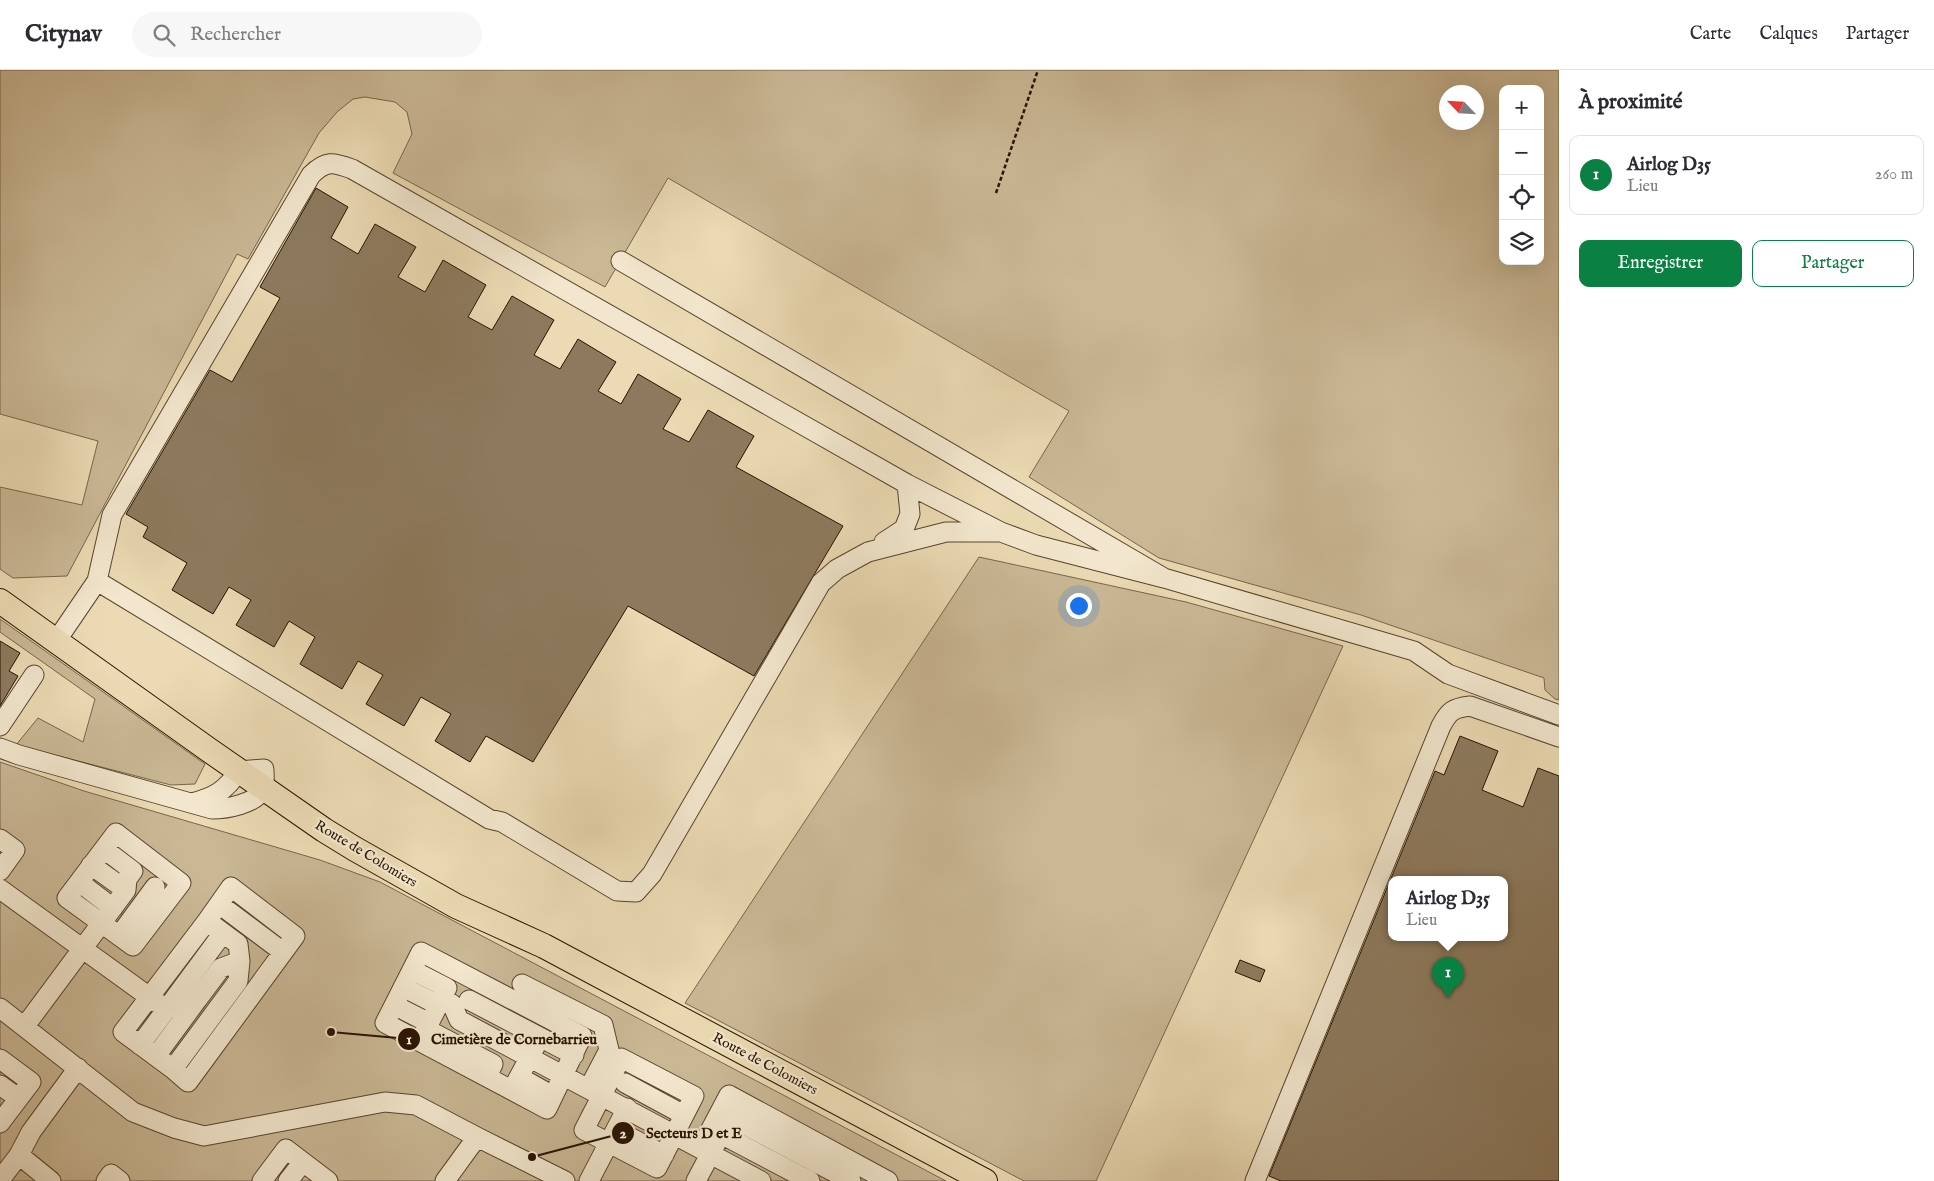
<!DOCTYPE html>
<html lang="fr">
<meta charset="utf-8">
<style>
:root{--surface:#fff;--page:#f7f7f7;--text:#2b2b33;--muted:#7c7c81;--line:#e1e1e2;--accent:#0b8043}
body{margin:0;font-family:"IM FELL English",serif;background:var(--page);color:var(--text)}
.controls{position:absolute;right:15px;top:15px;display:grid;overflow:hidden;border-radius:10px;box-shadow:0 5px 20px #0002}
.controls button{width:45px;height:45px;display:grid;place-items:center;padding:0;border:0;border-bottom:1px solid var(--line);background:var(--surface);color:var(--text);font:25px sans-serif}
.compass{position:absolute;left:1439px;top:15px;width:45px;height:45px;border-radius:50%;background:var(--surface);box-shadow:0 5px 20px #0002;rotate:295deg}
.you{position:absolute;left:1078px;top:535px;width:18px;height:18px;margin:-12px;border:4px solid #fff;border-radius:50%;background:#1a73e8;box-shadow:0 0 0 8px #1a73e833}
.badge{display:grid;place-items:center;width:32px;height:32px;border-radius:50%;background:var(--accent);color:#fff;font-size:16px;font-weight:700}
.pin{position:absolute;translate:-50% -41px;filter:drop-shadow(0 1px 2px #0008)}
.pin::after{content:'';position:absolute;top:26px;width:18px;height:15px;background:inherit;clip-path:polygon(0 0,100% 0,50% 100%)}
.popup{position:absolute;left:1388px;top:806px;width:120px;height:65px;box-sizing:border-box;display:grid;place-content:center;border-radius:10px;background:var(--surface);filter:drop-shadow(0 1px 4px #0005);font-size:16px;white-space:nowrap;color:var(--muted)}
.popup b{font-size:19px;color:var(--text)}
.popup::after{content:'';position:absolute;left:50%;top:100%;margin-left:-10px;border:10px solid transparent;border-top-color:var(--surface)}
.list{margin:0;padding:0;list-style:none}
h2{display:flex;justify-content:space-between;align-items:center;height:65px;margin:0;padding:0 20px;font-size:21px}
h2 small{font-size:16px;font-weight:400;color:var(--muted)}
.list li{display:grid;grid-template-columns:32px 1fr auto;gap:15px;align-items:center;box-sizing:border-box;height:80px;margin:0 10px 10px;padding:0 10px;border:1px solid var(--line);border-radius:10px}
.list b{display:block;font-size:19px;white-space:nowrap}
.list p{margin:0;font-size:16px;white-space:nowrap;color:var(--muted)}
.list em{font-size:16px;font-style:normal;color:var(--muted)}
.actions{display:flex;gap:10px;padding:15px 20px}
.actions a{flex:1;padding:11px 0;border:1px solid var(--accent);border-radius:10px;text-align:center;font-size:18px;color:var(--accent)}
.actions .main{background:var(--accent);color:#fff}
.icon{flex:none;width:28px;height:28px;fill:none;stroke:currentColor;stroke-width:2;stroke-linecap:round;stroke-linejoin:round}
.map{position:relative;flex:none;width:1559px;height:1111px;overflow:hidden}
header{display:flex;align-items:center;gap:30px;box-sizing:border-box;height:70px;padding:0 25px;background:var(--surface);border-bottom:1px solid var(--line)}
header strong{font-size:24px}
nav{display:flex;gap:28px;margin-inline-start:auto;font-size:18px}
.search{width:350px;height:45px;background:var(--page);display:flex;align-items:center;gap:12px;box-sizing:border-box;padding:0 18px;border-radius:28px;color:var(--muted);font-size:19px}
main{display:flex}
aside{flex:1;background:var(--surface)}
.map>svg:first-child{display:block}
.green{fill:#cab895;stroke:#78654b;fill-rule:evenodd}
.building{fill:#8d7a5e;stroke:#271201;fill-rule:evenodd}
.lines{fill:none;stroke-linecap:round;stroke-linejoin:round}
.minor-casing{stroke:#58442e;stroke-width:21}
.major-casing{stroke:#271201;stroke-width:26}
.path{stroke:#271201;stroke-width:2.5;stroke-dasharray:4 2.5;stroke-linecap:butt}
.minor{stroke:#f2e7ce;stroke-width:19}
.major{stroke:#ebdab3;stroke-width:24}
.labels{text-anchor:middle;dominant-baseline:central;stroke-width:4.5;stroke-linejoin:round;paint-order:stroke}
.street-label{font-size:14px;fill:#271201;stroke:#f2e7ce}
.leader{fill:none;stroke:#271201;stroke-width:2}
.callout-dot{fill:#271201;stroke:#f2e7ce;stroke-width:2}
.mark-label{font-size:15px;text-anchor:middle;font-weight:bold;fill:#fff}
.callout-label{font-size:15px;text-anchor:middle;font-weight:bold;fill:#271201;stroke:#f2e7ce;stroke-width:4.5;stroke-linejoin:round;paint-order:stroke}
</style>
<header>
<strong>Citynav</strong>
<div class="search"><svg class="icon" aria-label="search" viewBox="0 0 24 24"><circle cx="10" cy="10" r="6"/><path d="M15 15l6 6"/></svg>Rechercher</div>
<nav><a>Carte</a><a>Calques</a><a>Partager</a></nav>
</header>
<main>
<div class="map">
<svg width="1559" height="1111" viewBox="0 0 1559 1111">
<rect width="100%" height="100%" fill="#ebdab3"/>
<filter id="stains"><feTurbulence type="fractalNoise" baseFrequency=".004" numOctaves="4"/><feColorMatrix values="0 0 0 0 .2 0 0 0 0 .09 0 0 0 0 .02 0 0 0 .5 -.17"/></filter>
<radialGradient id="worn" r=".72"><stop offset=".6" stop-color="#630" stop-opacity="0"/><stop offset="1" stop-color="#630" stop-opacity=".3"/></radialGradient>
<!-- green -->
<path class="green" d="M0 0H1559V630L1555 629 1545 620 1544 608 1361 545 1159 488 1029 407 1069 341 668 108 605 217 393 103 412 64 407 42 395 32 365 27 353 29 337 42 319 63 248 189 237 184 67 506 13 508 0 499V417L82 435 98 371 0 344ZM1503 19H1540V191H1503ZM1446 22H1476V52H1446Z
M979 487 1186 532 1343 576 1096 1111H1024L685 933Z
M0 549 205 694 195 714 171 715 16 675 38 648 83 672 95 629 0 562Z
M0 692 84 721 320 790 380 812 946 1111H0Z"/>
<!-- building -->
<path class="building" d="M316 118 348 137 331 168 358 184 375 154 416 177 398 207 425 222 443 190 486 215 468 247 492 260 512 226 554 250 534 285 560 299 578 269 616 292 598 321 621 334 638 304 681 329 663 359 689 372 708 340 754 366 736 397 843 456 754 606 628 536 533 692 486 666 470 692 435 671 451 644 421 627 404 656 366 634 383 605 358 591 342 619 300 594 315 567 289 551 274 577 236 555 251 530 229 517 213 544 172 520 187 493 143 467 148 457 126 444 210 300 232 312 280 228 260 217Z
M0 571 20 583 9 601 18 606 0 636Z
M1460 666 1498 681 1482 720 1523 737 1538 698 1559 706V1111H1281L1269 1106 1435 701 1444 705ZM1392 809H1504V867H1392Z
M1240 890 1265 900 1260 912 1235 902Z"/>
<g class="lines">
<defs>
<path id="minor" d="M621 191 1164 508 1414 581 1448 604 1559 645
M1001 462H946L868 482 837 499 821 513 652 804 636 822 617 821 502 752 489 749 97 511 112 445 311 105C326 90 333 92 352 99L907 414 1001 462 1036 475 1164 508
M884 472 904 459 910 444 907 414
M63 561 97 511
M0 656 34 605
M0 678 19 685 212 739C226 739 256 734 263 719 265 714 264 705 264 699L239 701C225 721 215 727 192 733
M116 763 181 813 133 876 67 828Z
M0 769 15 780 0 801
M91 795 126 820
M79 812 113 838
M0 819 166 939 197 930 221 898 240 891
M219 834 283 882
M207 851 238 874 240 891 238 911 173 999 123 962Z
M119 866 155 817
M421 882 582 966 547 1039 385 953Z
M412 900 447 918 420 971
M522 914 603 955 609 980 589 1018
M403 917 438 935
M441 929 452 934 459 950 761 1111
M469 930 574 985
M394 935 429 953
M0 938 133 1042 174 1058 204 1066 385 1032 416 1035 477 1067 565 1111
M25 956 126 820 127 809 133 801 104 779
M426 959 493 994 487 1007
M140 975 223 863
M156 986 197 930
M621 988 694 1026 657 1098 584 1060Z
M0 989 31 1012 0 1053
M173 999 188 1012 295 866 231 817 207 851
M519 1007 553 1026
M625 1013 684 1045
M0 1015 18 1028
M512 1020 535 977
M616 1060 664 1085
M721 1064 810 1111
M701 1078 729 1025 888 1111
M19 1085 51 1111
M0 1110 19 1085 31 1062 78 998
M106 1111 111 1104 120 1111
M262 1111 286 1079 328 1111
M288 1111 303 1092
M445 1111 477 1067
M589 1111 627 1038
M696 1111 730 1047 851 1111
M1255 1111 1441 656C1449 641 1453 638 1470 636L1559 667"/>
<path id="major" d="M0 531 209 680 324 760 355 779 456 836 544 876 985 1111"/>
</defs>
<!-- minor casing -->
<use href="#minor" class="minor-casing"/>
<!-- major casing -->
<use href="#major" class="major-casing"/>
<!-- path -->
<path class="path" d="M996 123 1038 0"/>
<!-- minor -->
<use href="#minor" class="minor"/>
<!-- major -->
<use href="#major" class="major"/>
</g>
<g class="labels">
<!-- street labels -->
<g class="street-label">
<text transform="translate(366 784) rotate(31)">Route de Colomiers</text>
<text transform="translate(765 994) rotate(28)">Route de Colomiers</text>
</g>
</g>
<!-- callouts -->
<path class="leader" d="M331 962L409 969M532 1087L623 1063"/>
<g class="callout-dot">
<circle cx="331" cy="962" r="5"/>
<circle cx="532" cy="1087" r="5"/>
<circle cx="409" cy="969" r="12"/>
<circle cx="623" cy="1063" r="12"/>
</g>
<g class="mark-label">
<text x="409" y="974">1</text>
<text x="623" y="1068">2</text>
</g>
<g class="callout-label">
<text x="514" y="974">Cimetière de Cornebarrieu</text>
<text x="694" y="1068">Secteurs D et E</text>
</g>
<rect width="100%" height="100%" filter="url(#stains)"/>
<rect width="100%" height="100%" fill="url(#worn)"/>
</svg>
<div class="controls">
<button>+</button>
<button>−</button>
<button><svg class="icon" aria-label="locate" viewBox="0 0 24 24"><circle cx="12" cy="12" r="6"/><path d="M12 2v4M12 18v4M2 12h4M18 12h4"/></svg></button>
<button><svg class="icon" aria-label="layers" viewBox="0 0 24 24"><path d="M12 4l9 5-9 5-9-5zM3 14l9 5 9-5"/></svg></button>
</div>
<svg class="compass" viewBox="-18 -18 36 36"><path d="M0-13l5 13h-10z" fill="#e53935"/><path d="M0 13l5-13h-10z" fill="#7c7c81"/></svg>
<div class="you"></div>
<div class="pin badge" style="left:1448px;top:928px">1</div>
<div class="popup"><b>Airlog D35</b>Lieu</div>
</div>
<aside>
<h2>À proximité<small></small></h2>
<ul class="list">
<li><span class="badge">1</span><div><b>Airlog D35</b><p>Lieu</p></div><em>260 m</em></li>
</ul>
<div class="actions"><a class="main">Enregistrer</a><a>Partager</a></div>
</aside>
</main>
